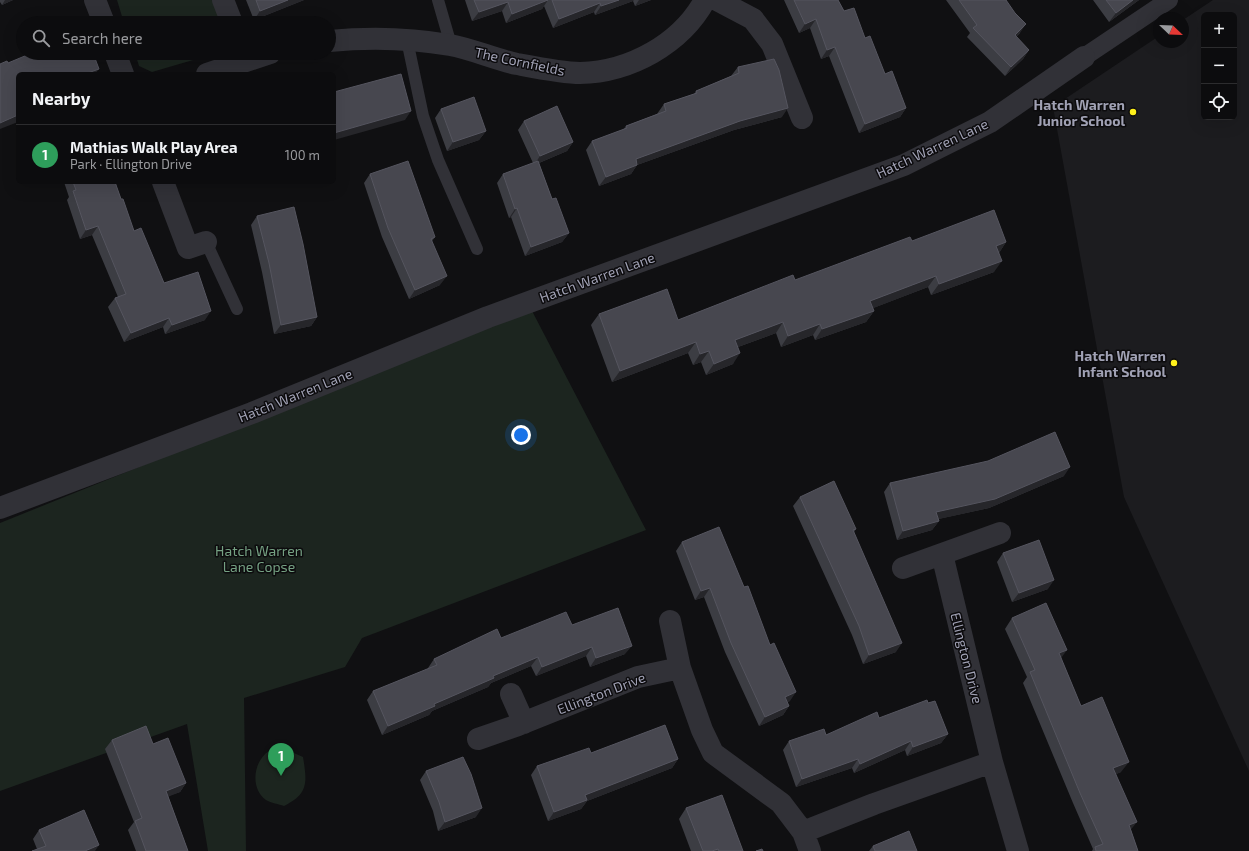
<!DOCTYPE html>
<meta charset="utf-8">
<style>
:root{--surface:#0c0c0e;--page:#151517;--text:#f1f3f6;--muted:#9a9b9e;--line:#2c2c2e;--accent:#0f766e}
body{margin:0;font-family:"Exo 2",sans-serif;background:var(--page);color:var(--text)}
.controls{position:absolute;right:12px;top:12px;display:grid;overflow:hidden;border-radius:6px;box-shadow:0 4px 16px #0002}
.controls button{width:36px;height:36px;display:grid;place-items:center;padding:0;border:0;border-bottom:1px solid var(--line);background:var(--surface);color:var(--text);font:20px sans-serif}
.compass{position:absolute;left:1153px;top:12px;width:36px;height:36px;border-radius:50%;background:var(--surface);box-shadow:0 4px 16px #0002;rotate:113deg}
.you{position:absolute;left:521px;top:435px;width:14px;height:14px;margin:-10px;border:3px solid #fff;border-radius:50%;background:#1a73e8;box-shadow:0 0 0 6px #1a73e833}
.badge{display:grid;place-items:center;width:26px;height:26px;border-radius:50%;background:var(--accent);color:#fff;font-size:13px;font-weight:700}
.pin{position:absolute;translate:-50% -33px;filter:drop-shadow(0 1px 2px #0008)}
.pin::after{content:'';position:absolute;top:21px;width:14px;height:12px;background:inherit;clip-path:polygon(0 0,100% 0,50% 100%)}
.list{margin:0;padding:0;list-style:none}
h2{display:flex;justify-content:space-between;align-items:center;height:52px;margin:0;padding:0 16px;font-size:17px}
h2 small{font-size:13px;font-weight:400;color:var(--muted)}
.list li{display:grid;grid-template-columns:26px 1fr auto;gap:12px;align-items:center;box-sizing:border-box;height:60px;padding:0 16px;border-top:1px solid var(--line)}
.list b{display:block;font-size:15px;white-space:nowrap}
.list p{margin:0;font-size:13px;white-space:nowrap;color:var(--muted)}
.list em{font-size:13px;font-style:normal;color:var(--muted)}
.icon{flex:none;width:22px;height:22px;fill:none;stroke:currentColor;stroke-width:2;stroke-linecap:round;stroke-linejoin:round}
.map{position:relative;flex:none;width:1249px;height:851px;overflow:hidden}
.search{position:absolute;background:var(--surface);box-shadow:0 4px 16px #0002;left:16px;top:16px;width:320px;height:44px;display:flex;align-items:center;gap:10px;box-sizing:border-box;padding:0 14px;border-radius:22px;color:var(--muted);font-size:15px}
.panel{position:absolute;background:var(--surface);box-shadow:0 4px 16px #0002;left:16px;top:72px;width:320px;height:112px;border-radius:6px}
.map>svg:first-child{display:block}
.built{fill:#1c1c1f;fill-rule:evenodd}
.green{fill:#1c251f}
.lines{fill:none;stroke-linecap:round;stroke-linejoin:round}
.service{stroke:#313137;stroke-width:12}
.pedestrian{stroke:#313137;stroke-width:18}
.minor{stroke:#313137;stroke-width:22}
.wall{fill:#3c3d43}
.shaded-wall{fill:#26262a}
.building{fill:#47474f;stroke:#55555f}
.poi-dot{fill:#fff01b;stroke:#0c0b0d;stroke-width:1.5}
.labels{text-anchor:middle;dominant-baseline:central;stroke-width:3;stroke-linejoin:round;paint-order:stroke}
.street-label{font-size:14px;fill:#a0a1b4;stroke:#0c0b0d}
.poi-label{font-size:14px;font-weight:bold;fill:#a0a1b4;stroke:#0c0b0d;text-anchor:end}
.park-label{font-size:14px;fill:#75a183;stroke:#0c0b0d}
</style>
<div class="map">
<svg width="1249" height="851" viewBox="0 0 1249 851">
<rect width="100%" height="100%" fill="#101012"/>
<!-- built -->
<path class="built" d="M1213 0H1249V771L1124 497 1053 107 1159 36V42H1183V20ZM1204 15H1234V117H1204Z"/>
<!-- green -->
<path class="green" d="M117 0H219L227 23H124Z
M135 53H217L152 72 139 66Z
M531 309 646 530 362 638 345 667 244 698 246 851H208L187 724 0 791V523Z
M278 748 287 750 303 757C307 782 309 794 284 806 279 804 271 803 266 800 250 789 253 761 269 751 271 749 275 749 278 748Z"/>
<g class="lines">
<!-- service -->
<path class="service" d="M438 0 451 45
M407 40 423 116 438 160 477 249
M206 242 237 309"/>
<!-- pedestrian -->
<path class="pedestrian" d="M1084 57 1169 0"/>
<!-- minor -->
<path class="minor" d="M95 0 104 23
M223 0 232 23
M717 0 753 19 772 44 802 118
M329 41C369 37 410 38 450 45 472 49 494 59 517 64 533 67 563 73 580 73 630 72 681 44 705 0
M115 53 123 74
M207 74 270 53
M163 182 188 248 206 242
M0 508 252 413 488 317 904 165 990 122 1084 57
M942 554 992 762 1018 851
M903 568 1000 533
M670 621 680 668 702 730 713 753 781 803 803 832 810 851
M511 694 524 723
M478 739 518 725 638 677 680 668
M803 832 874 804 992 762"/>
</g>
<!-- wall -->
<path class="wall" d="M0 0H13L2 5 0 2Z
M246 0H304L254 20Z
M465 0H651L635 6 633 1 595 15 594 12 553 28 544 6 542 9 506 23 502 11 472 21Z
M784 0H838L844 11 865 38 885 74 906 108 900 117 859 133 829 56 821 59 810 28 799 33Z
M946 0H1006L1020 33 1016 37 1029 50 1023 59 1005 76 967 37 970 33Z
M1093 0H1139L1109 22Z
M738 67 782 117 734 130 637 165 631 174 599 186 586 150 592 141 623 130 626 126 657 114 664 104 694 94 696 91 731 76Z
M441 109 486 131 479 140 447 151 435 118Z
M524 121 573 142 567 151 539 163 552 199 569 233 562 242 525 256 511 217 509 218 497 183 503 174 533 163 518 130Z
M370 174 435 237 432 241 440 285 409 299 382 237 364 183Z
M64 182H115L121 199 134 231 164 283 205 320 165 334 163 327 124 342 108 307 115 298 118 297 92 235 80 239 67 200 69 197Z
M257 216 317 317 311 326 274 334 262 272 251 225Z
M912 241 1006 242 999 253 994 272 931 295 928 287 873 308 874 311 866 322 815 340 813 335 781 347 776 333 738 347 733 364 706 375 701 362 693 365 688 353 612 382 591 325 599 314 678 320Z
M1064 476 989 508 938 519 939 521 932 530 897 540 884 492 890 483Z
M800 497 856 529 854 532 896 652 863 664 852 635 793 506Z
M682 542 790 701 787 702 789 706 783 715 759 726 725 652 704 597 695 600 676 551Z
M1003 553 1048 589 1012 602 997 562Z
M1012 618 1061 658 1081 706 1121 772 1116 774 1131 830 1138 851H1092L1093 849 1073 803 1023 683 1027 677 1005 629Z
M572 625 625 654 590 667 586 656 536 676 531 666 491 683 488 687 432 711 429 715 382 735 367 700 373 691 429 669 428 668 434 659 501 638Z
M928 703 948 734 941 743 907 756 905 750 854 773 852 768 796 787 783 750 789 741 826 735Z
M112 740 153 744 186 783 180 792 168 796 188 851H136L128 830 134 822 105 749Z
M591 753 678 759 672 768 587 801 581 809 548 821 531 775 537 766Z
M426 771 476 817 438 831 433 811 420 780Z
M686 808 743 851H691L679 819Z
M39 830 95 851 37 849 33 839Z
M873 846 917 851H869Z"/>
<!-- shaded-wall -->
<path class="shaded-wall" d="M5 0H13L2 5Z
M288 0H304L254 20 260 11Z
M548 0 542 9 506 23 512 14Z
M619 0H634L633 1 595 15 601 6Z
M639 0H651L635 6Z
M1133 0H1139L1109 22 1116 13Z
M508 2 502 11 472 21 479 12Z
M600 3 594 12 553 28 559 19Z
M816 19 810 28 799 33 805 24Z
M1026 24 1020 33 1009 44 1015 35Z
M835 47 829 56 821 59 827 50Z
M1029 50 1023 59 1005 76 1011 67Z
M99 69 95 74H85Z
M788 108 782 117 734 130 637 165 631 174 599 186 606 177 636 159 740 121Z
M906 108 900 117 859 133 865 124Z
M411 111 405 120 334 140V133Z
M18 115V122L0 129V123Z
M486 131 479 140 447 151 453 142Z
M573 142 567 151 534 165 540 156Z
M517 208 511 217 509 218 515 209Z
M98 226 92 235 80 239 86 230Z
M569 233 562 242 525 256 531 247Z
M1006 242 999 253 996 246Z
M1002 261 994 272 931 295 939 284Z
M447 276 440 285 409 299 415 290Z
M936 276 928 287 863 312 870 301Z
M211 311 205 320 165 334 172 325Z
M874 311 866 322 815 340 822 329Z
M317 317 311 326 274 334 281 325Z
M169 318 163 327 124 342 131 333Z
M783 322 776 333 727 351 735 340Z
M820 324 813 335 781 347 788 336Z
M696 342 688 353 612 382 620 371Z
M709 351 701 362 693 365 700 354Z
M740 353 733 364 706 375 714 364Z
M1070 467 1064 476 989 508 930 521 936 512Z
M939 521 932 530 897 540 903 531Z
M1054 580 1048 589 1012 602 1019 593Z
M710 588 704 597 695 600 701 591Z
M902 643 896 652 863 664 869 655Z
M632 646 625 654 590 667 596 658Z
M592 647 586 656 536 676 542 667Z
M1067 650 1059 661V653Z
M538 657 531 666 491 683 488 687 432 711 429 715 382 735 388 726 493 676Z
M796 692 790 701 779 706 785 697Z
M789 706 783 715 759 726 765 717Z
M948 734 941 743 907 756 913 747Z
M911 741 905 750 854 773 860 764Z
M678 759 672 768 587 801 581 809 548 821 554 812 585 795Z
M858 759 852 768 796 787 802 779Z
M1129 762 1121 772 1106 779 1113 768Z
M186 783 180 792 160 800 166 791Z
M482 808 476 817 438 831 445 822Z
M1137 822 1129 832V825Z
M99 845 95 851H85Z"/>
<!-- building -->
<path class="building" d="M256 0H288L260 11Z
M474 0H548L512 14 508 2 479 12Z
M552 0H619L601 6 600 3 559 19Z
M794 0H838L844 11 854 8 865 38 870 36 885 74 892 71 906 108 865 124 835 47 827 50 816 19 805 24Z
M959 0H1006L1015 13 1026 24 1015 35 1029 50 1011 67 973 28 977 25Z
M1106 0H1133L1116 13Z
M32 53H93L99 69 85 74H18V115L0 123V64L7 61 8 63Z
M774 59 779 70 788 108 740 121 636 159 637 165 606 177 592 141 627 128 626 126 666 111 664 104 697 93 696 91 739 73 738 67Z
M401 74 411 111 334 133V92Z
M474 97 486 131 453 142 441 109Z
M557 106 573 142 540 156 524 121Z
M408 161 435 237 431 239 447 276 415 290 388 228 370 174Z
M538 161 552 199 556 198 569 233 531 247 517 208 515 209 503 174Z
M73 182H115L121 199H123L134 231 141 228 164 283 198 272 211 311 172 325 169 318 131 333 115 298 126 294 98 226 86 230 73 191 76 190Z
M294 207 303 244 317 317 281 325 269 263 257 216Z
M994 210 1006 242 996 246 1002 261 939 284 936 276 870 301 874 311 822 329 820 324 788 336 783 322 735 340 740 353 714 364 709 351 700 354 696 342 620 371 599 314 667 289 678 320 793 275 795 280 910 237 912 241Z
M1055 432 1070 467 995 499 936 512 939 521 903 531 890 483 988 461Z
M834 481 856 529 853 530 902 643 869 655 859 626 800 497Z
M719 527 744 587 748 586 770 645 774 643 796 692 785 697 789 706 765 717 731 643 710 588 701 591 682 542Z
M1039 540 1054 580 1019 593 1003 553Z
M1046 603 1067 650 1059 653 1081 706 1102 697 1129 762 1113 768 1137 822 1129 825 1138 851H1096L1095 847 1103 844 1080 793 1030 672 1035 670 1012 618Z
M618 608 632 646 596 658 592 647 542 667 538 657 493 676 494 678 434 704 435 706 388 726 373 691 437 665 434 659 497 629 501 638 566 612 572 625Z
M927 700 928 703 935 701 948 734 913 747 911 741 860 764 858 759 802 779 789 741 824 729 826 735 877 712 879 718Z
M665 725 678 759 585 795 587 800 554 812 537 766 589 748 591 753Z
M146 726 153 744 168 738 186 783 166 791 188 851H146L135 821 142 818 112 740Z
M463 757 471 774 482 808 445 822 439 802 426 771Z
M722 795 743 851H719L718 849 712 851H703L686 808Z
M84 810 99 845 85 851H32L46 846 39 830Z
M909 831 917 851H875L873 846Z
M762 849 763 851H756Z"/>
<!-- markers -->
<g class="poi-dot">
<circle cx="1133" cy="112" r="4"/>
<circle cx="1174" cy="363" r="4"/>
</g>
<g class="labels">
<!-- street labels -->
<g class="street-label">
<text transform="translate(520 61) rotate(12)">The Cornfields</text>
<text transform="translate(932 148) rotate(-25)">Hatch Warren Lane</text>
<text transform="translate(597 277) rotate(-20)">Hatch Warren Lane</text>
<text transform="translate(295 395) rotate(-22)">Hatch Warren Lane</text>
<text transform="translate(967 658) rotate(76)">Ellington Drive</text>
<text transform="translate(601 693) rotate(-21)">Ellington Drive</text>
</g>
<!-- poi labels -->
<g class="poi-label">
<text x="1125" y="104">Hatch Warren<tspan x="1125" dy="16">Junior School</tspan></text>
<text x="1166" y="355">Hatch Warren<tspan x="1166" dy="16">Infant School</tspan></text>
</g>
<!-- park labels -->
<g class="park-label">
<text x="259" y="550">Hatch Warren<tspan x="259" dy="16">Lane Copse</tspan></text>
</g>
</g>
</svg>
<div class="controls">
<button>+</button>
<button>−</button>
<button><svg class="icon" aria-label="locate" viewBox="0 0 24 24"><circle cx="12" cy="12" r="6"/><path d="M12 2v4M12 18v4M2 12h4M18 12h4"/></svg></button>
</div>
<svg class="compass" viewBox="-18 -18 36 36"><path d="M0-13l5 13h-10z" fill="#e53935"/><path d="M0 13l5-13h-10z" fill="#9a9b9e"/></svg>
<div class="you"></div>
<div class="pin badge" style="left:281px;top:776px;background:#2e9e5b">1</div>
<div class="search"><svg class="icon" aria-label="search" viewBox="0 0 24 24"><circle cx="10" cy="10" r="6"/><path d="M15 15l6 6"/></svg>Search here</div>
<section class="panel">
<h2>Nearby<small></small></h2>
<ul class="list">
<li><span class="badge" style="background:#2e9e5b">1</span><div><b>Mathias Walk Play Area</b><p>Park · Ellington Drive</p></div><em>100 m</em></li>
</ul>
</section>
</div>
